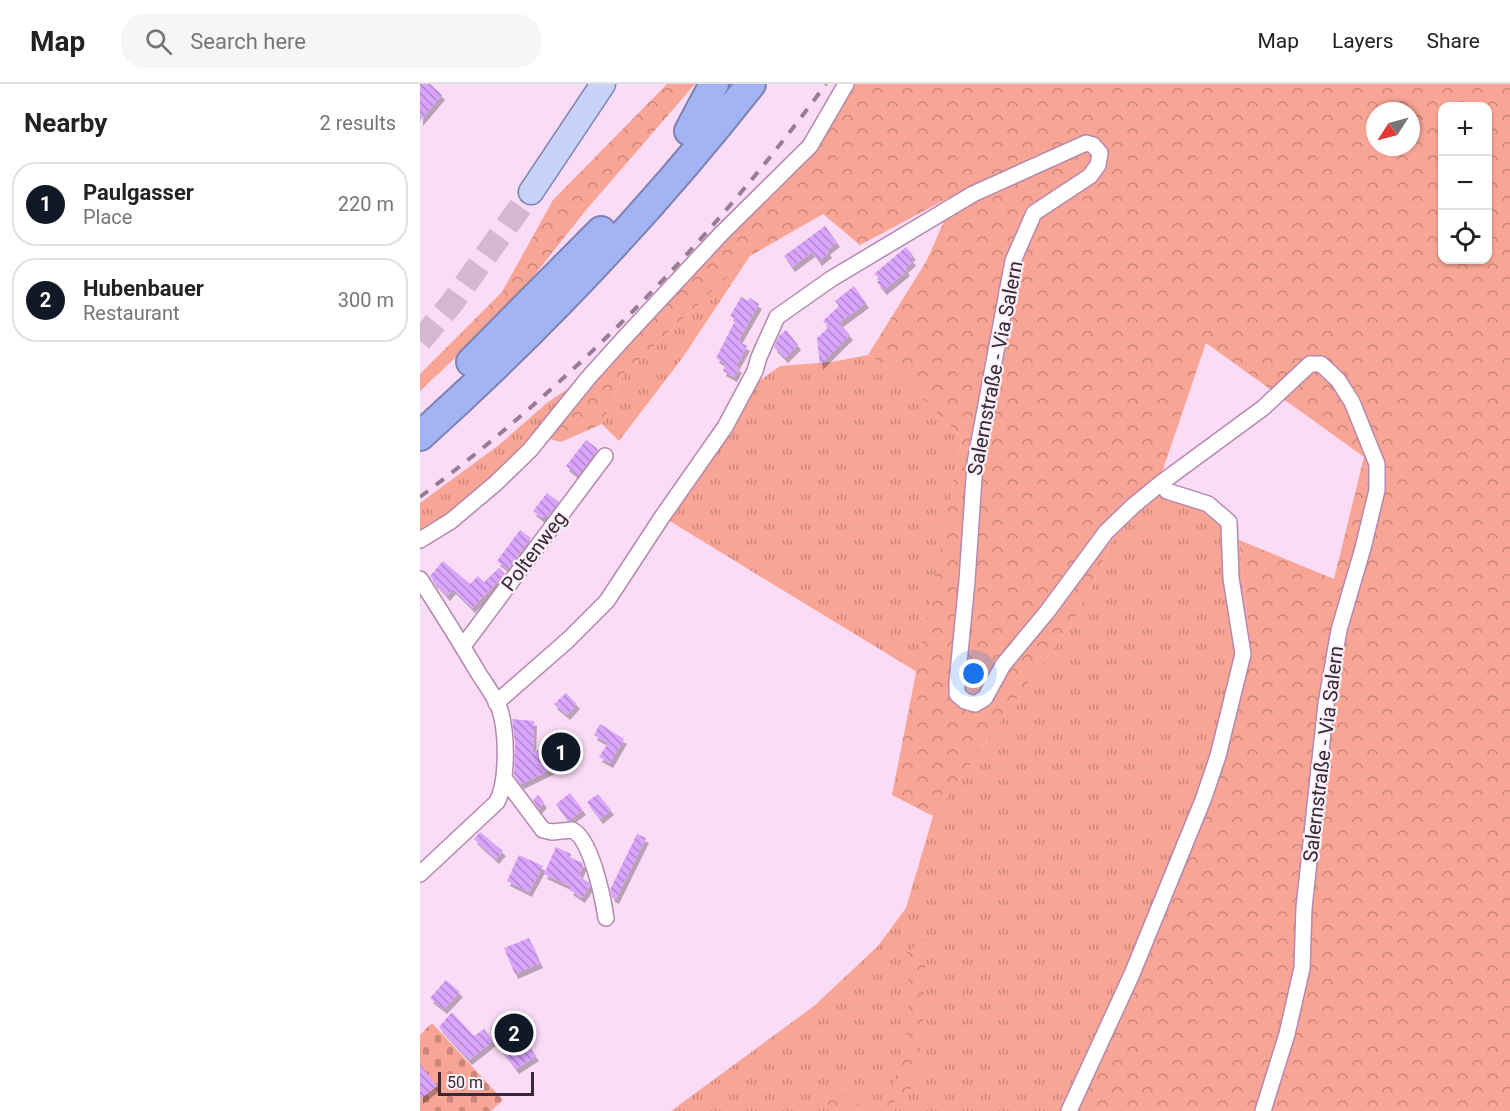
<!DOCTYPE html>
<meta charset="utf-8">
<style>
:root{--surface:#fff;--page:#f6f6f6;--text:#222;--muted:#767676;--line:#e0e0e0;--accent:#111827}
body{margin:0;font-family:Roboto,sans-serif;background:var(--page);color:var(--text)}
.controls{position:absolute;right:18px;top:18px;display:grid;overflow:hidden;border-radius:12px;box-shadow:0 2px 4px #0004}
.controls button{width:54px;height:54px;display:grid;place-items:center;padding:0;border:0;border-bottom:2px solid var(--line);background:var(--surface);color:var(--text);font:30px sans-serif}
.compass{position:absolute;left:946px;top:18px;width:54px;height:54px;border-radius:50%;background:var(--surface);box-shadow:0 2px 4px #0004;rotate:234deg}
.scale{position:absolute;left:18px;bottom:15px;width:96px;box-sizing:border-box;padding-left:6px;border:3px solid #392636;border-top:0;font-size:16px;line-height:21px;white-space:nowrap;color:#392636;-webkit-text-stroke:4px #fbf1f9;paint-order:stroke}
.you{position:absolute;left:554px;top:590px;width:21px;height:21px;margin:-15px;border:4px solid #fff;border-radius:50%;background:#1a73e8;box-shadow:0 0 0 9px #1a73e833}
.badge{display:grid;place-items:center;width:39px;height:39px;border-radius:50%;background:var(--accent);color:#fff;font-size:20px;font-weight:700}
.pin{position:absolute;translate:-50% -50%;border:3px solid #fff;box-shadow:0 2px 6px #0006}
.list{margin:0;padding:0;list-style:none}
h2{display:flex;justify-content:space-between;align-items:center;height:78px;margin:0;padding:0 24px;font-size:26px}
h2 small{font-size:20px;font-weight:400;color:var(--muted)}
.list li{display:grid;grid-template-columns:39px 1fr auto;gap:18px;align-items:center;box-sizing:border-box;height:84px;margin:0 12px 12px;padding:0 12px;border:2px solid var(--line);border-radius:24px}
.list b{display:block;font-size:22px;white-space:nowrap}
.list p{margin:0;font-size:20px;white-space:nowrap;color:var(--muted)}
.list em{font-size:20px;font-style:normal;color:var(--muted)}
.icon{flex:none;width:33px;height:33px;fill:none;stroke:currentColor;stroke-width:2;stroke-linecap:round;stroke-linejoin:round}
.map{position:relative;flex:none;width:1090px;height:1027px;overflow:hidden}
header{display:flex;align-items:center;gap:36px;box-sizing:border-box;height:84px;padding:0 30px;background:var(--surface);border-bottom:2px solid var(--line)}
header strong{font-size:28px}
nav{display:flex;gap:33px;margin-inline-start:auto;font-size:21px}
.search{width:420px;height:54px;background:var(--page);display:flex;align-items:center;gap:15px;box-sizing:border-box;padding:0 21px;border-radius:24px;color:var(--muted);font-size:22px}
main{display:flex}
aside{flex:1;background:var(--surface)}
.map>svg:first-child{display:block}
.grass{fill:url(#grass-tufts)}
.forest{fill:url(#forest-crowns);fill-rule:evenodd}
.cemetery{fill:url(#cemetery-stones)}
.building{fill:url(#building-back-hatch);filter:url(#shadow)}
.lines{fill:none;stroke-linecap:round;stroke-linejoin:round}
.primary-tunnel{stroke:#d4b8d0;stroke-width:24;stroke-dasharray:24 12;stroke-linecap:butt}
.minor-casing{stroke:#b687af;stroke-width:18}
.primary-casing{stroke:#7d82b2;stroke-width:27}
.motorway-casing{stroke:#7d82b2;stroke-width:32}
.minor{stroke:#fff;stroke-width:15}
.primary{stroke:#c7d2f8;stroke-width:24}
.motorway{stroke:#a2b4f4;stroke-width:28}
.rail{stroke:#967d92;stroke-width:4;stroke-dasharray:10 10;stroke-linecap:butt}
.labels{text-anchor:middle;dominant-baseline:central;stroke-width:4.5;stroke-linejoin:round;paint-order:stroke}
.street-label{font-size:20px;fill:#392636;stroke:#fbf1f9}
</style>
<header>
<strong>Map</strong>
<div class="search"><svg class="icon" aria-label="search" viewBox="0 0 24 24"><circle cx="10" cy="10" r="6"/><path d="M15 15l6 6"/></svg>Search here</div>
<nav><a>Map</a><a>Layers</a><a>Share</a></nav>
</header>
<main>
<aside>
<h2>Nearby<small>2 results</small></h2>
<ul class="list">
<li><span class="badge">1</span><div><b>Paulgasser</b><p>Place</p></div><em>220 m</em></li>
<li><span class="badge">2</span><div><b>Hubenbauer</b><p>Restaurant</p></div><em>300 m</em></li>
</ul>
</aside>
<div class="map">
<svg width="1090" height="1027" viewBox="0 0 1090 1027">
<defs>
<pattern id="grass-tufts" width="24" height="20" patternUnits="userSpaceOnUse" patternTransform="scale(1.5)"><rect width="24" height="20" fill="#f8a595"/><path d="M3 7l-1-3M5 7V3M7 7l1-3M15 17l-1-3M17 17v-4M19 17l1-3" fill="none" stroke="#ca867a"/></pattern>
<pattern id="forest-crowns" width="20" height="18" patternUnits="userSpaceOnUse" patternTransform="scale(1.5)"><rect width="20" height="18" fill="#f8a595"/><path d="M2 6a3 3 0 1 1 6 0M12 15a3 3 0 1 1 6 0" fill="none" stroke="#ca867a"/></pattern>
<pattern id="cemetery-stones" width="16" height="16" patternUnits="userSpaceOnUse" patternTransform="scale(1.5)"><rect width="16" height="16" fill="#f8a595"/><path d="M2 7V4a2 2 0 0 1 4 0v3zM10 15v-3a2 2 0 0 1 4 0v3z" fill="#ca867a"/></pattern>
<pattern id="building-back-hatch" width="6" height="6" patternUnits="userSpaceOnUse" patternTransform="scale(1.5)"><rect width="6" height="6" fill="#daa4fd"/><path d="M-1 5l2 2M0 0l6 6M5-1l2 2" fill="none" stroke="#b285ce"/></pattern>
<filter id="shadow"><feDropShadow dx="3" dy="5" stdDeviation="0" flood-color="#0004"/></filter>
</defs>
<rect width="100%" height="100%" fill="#fbdcf6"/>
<!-- grass -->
<path class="grass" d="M330 172 263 273 199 357 182 340 203 291Z
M448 271 476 288 542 354 497 588 243 433 324 308 360 282 412 278Z
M185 281 130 355 110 366 0 456V419L79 361 128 318Z
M751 409 783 420 819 456 831 570 779 738 650 1004 667 1027H251L394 922 458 862 486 824 513 732 663 523 696 447 734 412Z"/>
<!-- forest -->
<path class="forest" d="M247 0H275L166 126 90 222 0 307V290L82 208 133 116Z
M434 0H1090V1027H667L650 1005 779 738 831 570 819 456 914 495 944 373 786 259 734 412 696 447 663 523 513 732 472 711 542 354 476 288 448 271 507 176 536 110 440 161 403 130 330 172 203 291 182 340 141 358 130 355 185 281 391 68ZM1022 22H1068V176H1022ZM955 27H991V63H955Z
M506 855 503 935 496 1002 475 1013 474 1027H461L475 996 490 937 487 868Z
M421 1009 452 1027H411L406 1015Z"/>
<!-- cemetery -->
<path class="cemetery" d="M12 939 83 1016 71 1027H0V951Z"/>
<!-- building -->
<path class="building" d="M0 0H10L22 11 0 37Z
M405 142 417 158 407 166 409 169 399 177 392 168 372 183 364 172Z
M486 163 493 171 490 173 493 177 485 184 487 187 464 206 457 198 461 195 454 190Z
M434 202 446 219 419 239 430 251 400 281 397 254 409 243 403 237 419 222 415 217Z
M321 213 328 217 330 214 339 220 318 257 327 262 316 282 319 284 314 293 303 287 306 280 296 274 316 235 310 232Z
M366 246 378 261 365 274 354 263 359 252Z
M166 356 178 365 158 392 146 382Z
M127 409 139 418 127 433 124 431 122 434 113 427Z
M100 446 111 454 88 485 77 477Z
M23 477 50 500 58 492 64 498 79 484 85 490 52 524 33 505 27 512 16 500 19 495 15 500 10 492Z
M146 609 157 620 147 631 134 620Z
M92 635 114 637 113 667 109 670 149 653 157 673 101 700 94 691 95 659Z
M180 640 204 655 190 679 179 673 188 659 174 651Z
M150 709 163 726 148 737 136 720Z
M178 710 191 726 180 735 167 718Z
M118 711 124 719 119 725 113 716Z
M60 748 83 767 76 775 54 755Z
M217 750 226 754 196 815 192 813 190 806Z
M136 763 151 770 150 774 163 779V782L159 792 169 799 170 802 162 814 150 806 152 803 124 790Z
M99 771 123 782 109 808 87 797Z
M109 854 120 879 95 890 84 864Z
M26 896 40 908 24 925 10 914Z
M32 928 54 952 64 945 73 957 49 976 19 943Z
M92 939 116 972 96 985 73 955Z
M0 980 17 1002 0 1015Z"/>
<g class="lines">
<!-- primary-tunnel -->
<path class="primary-tunnel" d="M0 257 32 219 111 108"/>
<defs>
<path id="minor" d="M0 456 31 437 76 399 110 366 169 293 206 252 301 150 390 62 426 0
M0 495C20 526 40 558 59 590 66 601 76 614 80 626 87 649 88 697 77 718L0 790
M43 562 185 372
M76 619 148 556 187 517 242 433 305 343 335 287 339 273 357 233 411 195 553 110 666 59 673 61 680 69 678 81 670 92 614 129 593 177 555 379 547 497 537 599V610L545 617 555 620 565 614 583 581 627 528 686 448 713 422 741 399 843 324 890 280H901L918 296 932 318 957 380V406L943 464 919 546 906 620 884 824 882 884 867 950 843 1027
M84 694 123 746 132 748 152 746C171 754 183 814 186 834
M649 1027 712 890 783 716 798 672 823 570 811 494 809 438 788 420 747 407 741 399"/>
<path id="primary" d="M111 108 183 0"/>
<path id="motorway" d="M269 47 294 0
M51 278 181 147
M0 352C120 244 231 127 331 0"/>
</defs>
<!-- minor casing -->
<use href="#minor" class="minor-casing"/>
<!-- primary casing -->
<use href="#primary" class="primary-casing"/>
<!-- motorway casing -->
<use href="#motorway" class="motorway-casing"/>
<!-- minor -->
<use href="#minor" class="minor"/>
<!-- primary -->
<use href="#primary" class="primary"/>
<!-- motorway -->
<use href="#motorway" class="motorway"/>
<!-- rail -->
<path class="rail" d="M0 413C155 297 291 157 406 0"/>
</g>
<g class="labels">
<!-- street labels -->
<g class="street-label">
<text transform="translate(575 284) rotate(-79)">Salernstraße - Via Salern</text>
<text transform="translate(114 467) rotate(-53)">Poltenweg</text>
<text transform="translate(903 670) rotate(-83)">Salernstraße - Via Salern</text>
</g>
</g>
</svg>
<div class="controls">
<button>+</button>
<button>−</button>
<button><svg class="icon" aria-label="locate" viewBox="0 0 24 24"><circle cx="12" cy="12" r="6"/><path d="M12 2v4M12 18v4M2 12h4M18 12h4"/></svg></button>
</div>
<svg class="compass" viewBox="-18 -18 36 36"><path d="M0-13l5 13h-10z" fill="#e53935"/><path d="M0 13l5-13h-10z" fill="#767676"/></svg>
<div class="scale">50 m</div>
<div class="you"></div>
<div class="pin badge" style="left:141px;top:668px">1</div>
<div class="pin badge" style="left:94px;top:949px">2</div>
</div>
</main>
